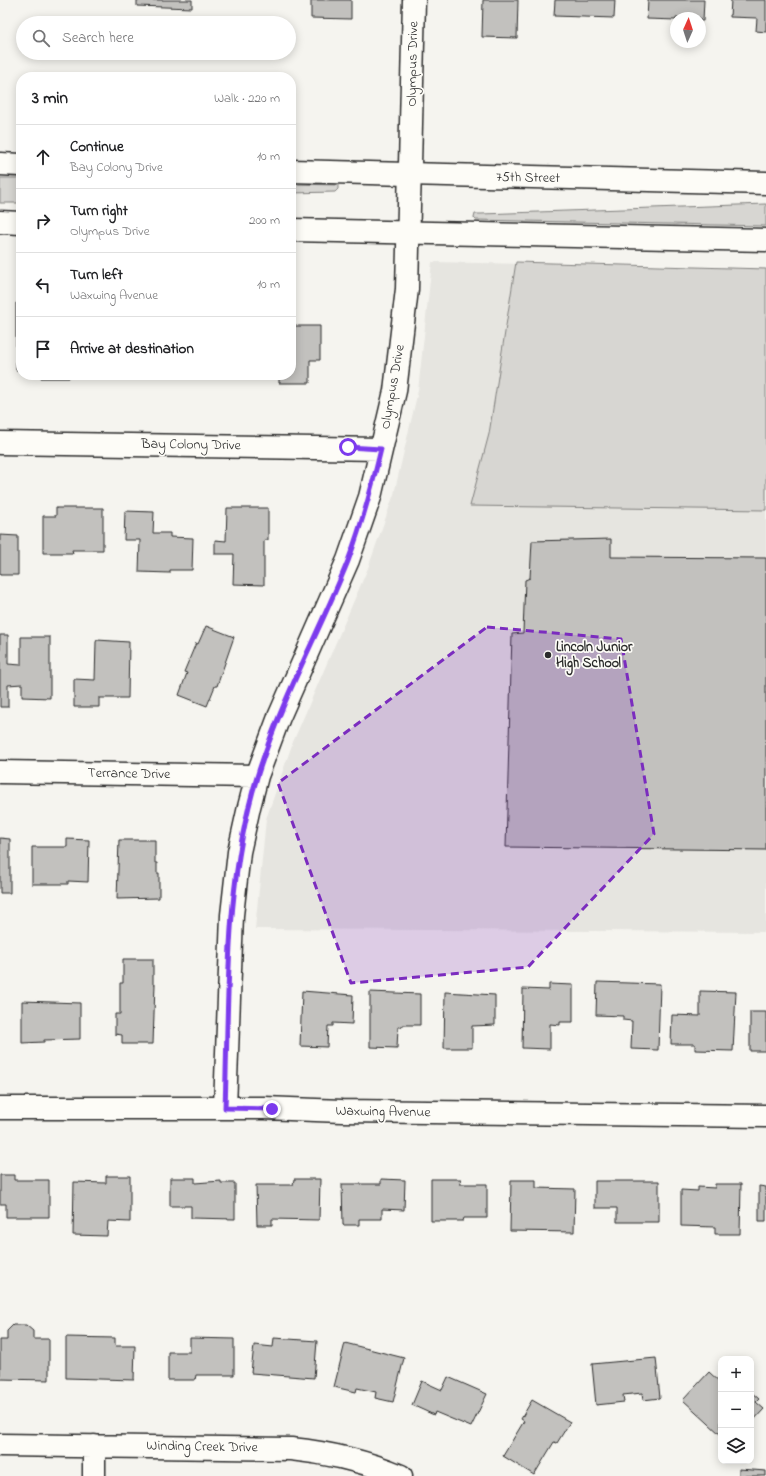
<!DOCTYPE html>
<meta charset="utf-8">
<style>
:root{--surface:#fff;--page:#f2f2f2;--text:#202124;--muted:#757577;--line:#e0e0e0}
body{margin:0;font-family:"Indie Flower",sans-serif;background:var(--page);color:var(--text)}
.controls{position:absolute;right:12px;bottom:12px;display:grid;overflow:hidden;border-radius:8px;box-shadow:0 2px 10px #0003}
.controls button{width:36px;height:36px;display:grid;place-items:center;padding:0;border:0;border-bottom:1px solid var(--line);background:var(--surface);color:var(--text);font:20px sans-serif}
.compass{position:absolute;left:670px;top:12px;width:36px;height:36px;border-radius:50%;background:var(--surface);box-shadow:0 2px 10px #0003;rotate:3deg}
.stop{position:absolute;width:12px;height:12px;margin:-9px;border:3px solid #7c3aed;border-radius:50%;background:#fff}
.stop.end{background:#7c3aed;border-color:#fff;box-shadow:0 1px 4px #0008}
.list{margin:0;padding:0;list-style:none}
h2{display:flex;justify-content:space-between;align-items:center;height:52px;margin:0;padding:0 16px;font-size:17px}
h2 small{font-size:13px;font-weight:400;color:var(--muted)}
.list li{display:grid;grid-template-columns:26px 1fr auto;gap:12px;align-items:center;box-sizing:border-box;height:64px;padding:0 16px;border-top:1px solid var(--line)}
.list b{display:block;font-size:15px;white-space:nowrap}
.list p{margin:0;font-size:13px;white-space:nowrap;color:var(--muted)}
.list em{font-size:13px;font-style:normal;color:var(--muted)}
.icon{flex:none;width:22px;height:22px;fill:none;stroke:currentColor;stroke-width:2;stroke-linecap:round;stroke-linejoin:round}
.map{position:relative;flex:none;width:766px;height:1476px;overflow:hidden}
.search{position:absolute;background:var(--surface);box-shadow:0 2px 10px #0003;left:16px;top:16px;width:280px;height:44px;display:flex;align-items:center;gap:10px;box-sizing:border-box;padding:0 14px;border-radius:22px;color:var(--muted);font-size:15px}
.panel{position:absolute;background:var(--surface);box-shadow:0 2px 10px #0003;left:16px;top:72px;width:280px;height:308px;border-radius:16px}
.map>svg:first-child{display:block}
.built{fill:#e6e5e0}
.green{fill:#d7d6d2;stroke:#81807e}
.building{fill:#c2c1be;stroke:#2b2b2b}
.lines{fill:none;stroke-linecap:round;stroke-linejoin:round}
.minor-casing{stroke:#2b2b2b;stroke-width:25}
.secondary-casing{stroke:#2b2b2b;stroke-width:25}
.minor{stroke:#fdfcf7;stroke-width:22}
.secondary{stroke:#fdfcf7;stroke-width:22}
.route{stroke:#7c3aed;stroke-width:5}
.marked{fill:#7b2cbf;fill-opacity:0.2;stroke:#7b2cbf;stroke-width:3;stroke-dasharray:8 5;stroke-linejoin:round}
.poi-dot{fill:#2b2b2b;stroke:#fdfcf7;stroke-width:1.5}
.labels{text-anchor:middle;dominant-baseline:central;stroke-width:3.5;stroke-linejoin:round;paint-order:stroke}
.street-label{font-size:14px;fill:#2b2b2b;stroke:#fdfcf7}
.poi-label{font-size:14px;font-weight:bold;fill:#2b2b2b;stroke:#fdfcf7;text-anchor:start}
</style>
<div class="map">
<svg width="766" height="1476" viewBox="0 0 766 1476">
<rect width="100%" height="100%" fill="#f5f4ef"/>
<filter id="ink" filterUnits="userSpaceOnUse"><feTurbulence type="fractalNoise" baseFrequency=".025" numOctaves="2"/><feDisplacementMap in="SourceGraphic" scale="8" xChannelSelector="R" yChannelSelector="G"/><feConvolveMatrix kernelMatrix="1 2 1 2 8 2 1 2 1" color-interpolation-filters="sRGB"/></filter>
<g filter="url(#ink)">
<!-- built -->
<path class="built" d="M432 262 766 269V932L255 929 266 819 293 742 368 568 394 494 418 391Z"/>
<!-- green -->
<path class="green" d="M0 178H21V203H0Z
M291 184 338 185V189L335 192 291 193Z
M766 204V226L476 220 474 218 475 214H481Z
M516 262 766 269V510L470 506 489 434Z"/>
<!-- building -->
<path class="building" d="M137 0H192V8L137 6Z
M311 0H351V19L311 18Z
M483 0H518L517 38 482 37Z
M555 0H615L614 18 554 16Z
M648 0H704L703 21H700V18H676V20L647 19Z
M731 0H766V32L756 31 757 18 730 17Z
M16 303H21V370H16Z
M291 326H320V360H310V383H279V375H291Z
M41 375H69V378H41Z
M98 375H127V376H98Z
M56 508H103V550H72L73 553H43V516H56Z
M227 508H268V540H264V585L233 584 234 554H215V540L226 541Z
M125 511 154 512 153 533H170V537L193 538 192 570H170V573L139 572 140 540H124Z
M0 535 18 536V575H0Z
M611 539V557L766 558V850L506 847 512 634 523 633 525 580 530 578 532 541Z
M206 626 234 637 217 686H215L207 706 179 695 187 673 184 672 196 643 198 644Z
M0 635H8V664L21 665V637H50V698L22 697V684L8 685V707H0Z
M97 640 129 642 128 698H99V707H74V679L95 680 96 642Z
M0 838 10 839V893H0Z
M67 839 89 840 88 882 68 881V884H32V847H67Z
M119 840H155V863H157V873H159V898L117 899Z
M123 959H153V984H155L153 1044H122V1035L115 1034V1014H120V983H123Z
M597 982 660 984 658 1050 631 1049 632 1021 623 1020V1016L596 1015Z
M549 984 573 985V1022H560V1025L550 1024V1049L522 1048 523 989 549 990Z
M302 991 353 995 352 1024 333 1023V1026H328L327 1047 300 1046Z
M700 991 736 992 733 1051 695 1050V1044H671L672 1015 700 1016Z
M370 992 420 994V1025H402V1027H398L397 1048 370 1047Z
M445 992 495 995V1025L472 1026V1048H444Z
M22 1001 80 1003V1039L44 1040V1042L22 1043Z
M750 1012H766V1051H750Z
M0 1175H14V1180H49V1217H6V1204H0Z
M106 1176H130V1222L108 1221 107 1236 73 1235 74 1182 106 1183Z
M170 1178H195V1183L221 1181V1183H235V1219L191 1218V1206H170Z
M294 1179H320L319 1220 272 1219V1225H257L256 1185H293Z
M381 1179 405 1180 404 1210 382 1209V1219H359V1225H343L342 1184H381Z
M431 1179H461L460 1184H487V1218H464L463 1221H431Z
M511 1180H536V1188L575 1189 574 1232 510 1231Z
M595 1181H659V1222H617V1208H595Z
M715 1184H741L740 1234H715V1227L681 1226V1190L698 1191V1187L715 1188Z
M759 1186 766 1187V1221H759Z
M13 1325H26L33 1331V1339H49V1380L0 1379V1340H7V1331Z
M66 1337 115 1338V1346H135L134 1380 66 1378Z
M190 1338 234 1339V1375H196L195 1380H168V1352H190Z
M274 1338 317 1341 314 1378 251 1373 254 1345 273 1347Z
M345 1343 404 1358 393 1402 375 1398 376 1392 357 1388 356 1392 334 1387Z
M656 1358 660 1398 643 1400 642 1393 623 1395 624 1402 596 1405 592 1364Z
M709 1372 721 1383V1435L683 1400Z
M448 1377 487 1394 471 1427 435 1412 434 1415 412 1405 422 1381 442 1390Z
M751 1392 759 1399 756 1402 764 1409 751 1423Z
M532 1400 570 1422 557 1443 554 1442 534 1475 503 1456 524 1421 521 1419Z
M739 1469 766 1471V1476H739Z"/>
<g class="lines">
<defs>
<path id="minor" d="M0 443 381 449
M0 772 257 776
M0 1108H264L342 1111 766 1116
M225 1108 232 915 239 852 249 807 257 776 279 717 348 560 370 497 395 391 407 289 414 0
M0 1445 291 1449C329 1453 365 1461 401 1476
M94 1446V1476"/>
<path id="secondary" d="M0 164 21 165
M291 171 766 183
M0 222 21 223
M291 230 766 240"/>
</defs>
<!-- minor casing -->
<use href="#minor" class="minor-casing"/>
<!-- secondary casing -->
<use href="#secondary" class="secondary-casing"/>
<!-- minor -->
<use href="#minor" class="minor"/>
<!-- secondary -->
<use href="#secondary" class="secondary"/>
</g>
</g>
<g class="lines" filter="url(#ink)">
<!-- route -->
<path class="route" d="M272 1109 225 1108C229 998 224 884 257 777 280 702 319 633 348 561 362 524 372 487 381 449L348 447"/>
</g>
<!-- marked area -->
<path class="marked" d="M487 627 621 639 654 834 528 967 351 983 278 783Z"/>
<!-- markers -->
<circle class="poi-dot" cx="548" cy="655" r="4"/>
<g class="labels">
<!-- street labels -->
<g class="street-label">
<text transform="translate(413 64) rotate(-89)">Olympus Drive</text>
<text transform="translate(528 178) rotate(1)">75th Street</text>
<text transform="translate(393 387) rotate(-80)">Olympus Drive</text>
<text transform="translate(191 445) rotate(1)">Bay Colony Drive</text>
<text transform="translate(129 774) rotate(1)">Terrance Drive</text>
<text transform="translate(383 1112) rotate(1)">Waxwing Avenue</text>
<text transform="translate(202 1447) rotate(1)">Winding Creek Drive</text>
</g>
<!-- poi labels -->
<g class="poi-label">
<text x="556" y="647">Lincoln Junior<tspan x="556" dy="16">High School</tspan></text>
</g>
</g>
</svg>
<div class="controls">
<button>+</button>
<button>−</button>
<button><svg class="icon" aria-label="layers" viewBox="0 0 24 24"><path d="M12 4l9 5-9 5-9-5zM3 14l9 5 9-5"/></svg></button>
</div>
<svg class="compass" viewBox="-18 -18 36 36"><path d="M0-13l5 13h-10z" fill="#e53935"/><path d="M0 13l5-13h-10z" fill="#757577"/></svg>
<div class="stop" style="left:348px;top:447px"></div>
<div class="stop end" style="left:272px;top:1109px"></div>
<div class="search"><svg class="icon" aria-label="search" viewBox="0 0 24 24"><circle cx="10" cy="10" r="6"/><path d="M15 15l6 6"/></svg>Search here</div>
<section class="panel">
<h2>3 min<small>Walk · 220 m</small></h2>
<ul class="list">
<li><svg class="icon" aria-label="ahead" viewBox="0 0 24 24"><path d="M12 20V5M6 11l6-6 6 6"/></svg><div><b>Continue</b><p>Bay Colony Drive</p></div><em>10 m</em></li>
<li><svg class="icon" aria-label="right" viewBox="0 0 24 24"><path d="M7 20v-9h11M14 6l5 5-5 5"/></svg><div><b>Turn right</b><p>Olympus Drive</p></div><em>200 m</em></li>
<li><svg class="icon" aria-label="left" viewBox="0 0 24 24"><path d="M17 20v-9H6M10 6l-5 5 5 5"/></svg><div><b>Turn left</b><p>Waxwing Avenue</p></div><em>10 m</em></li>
<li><svg class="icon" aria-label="arrive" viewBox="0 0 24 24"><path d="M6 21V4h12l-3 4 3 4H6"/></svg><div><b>Arrive at destination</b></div></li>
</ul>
</section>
</div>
